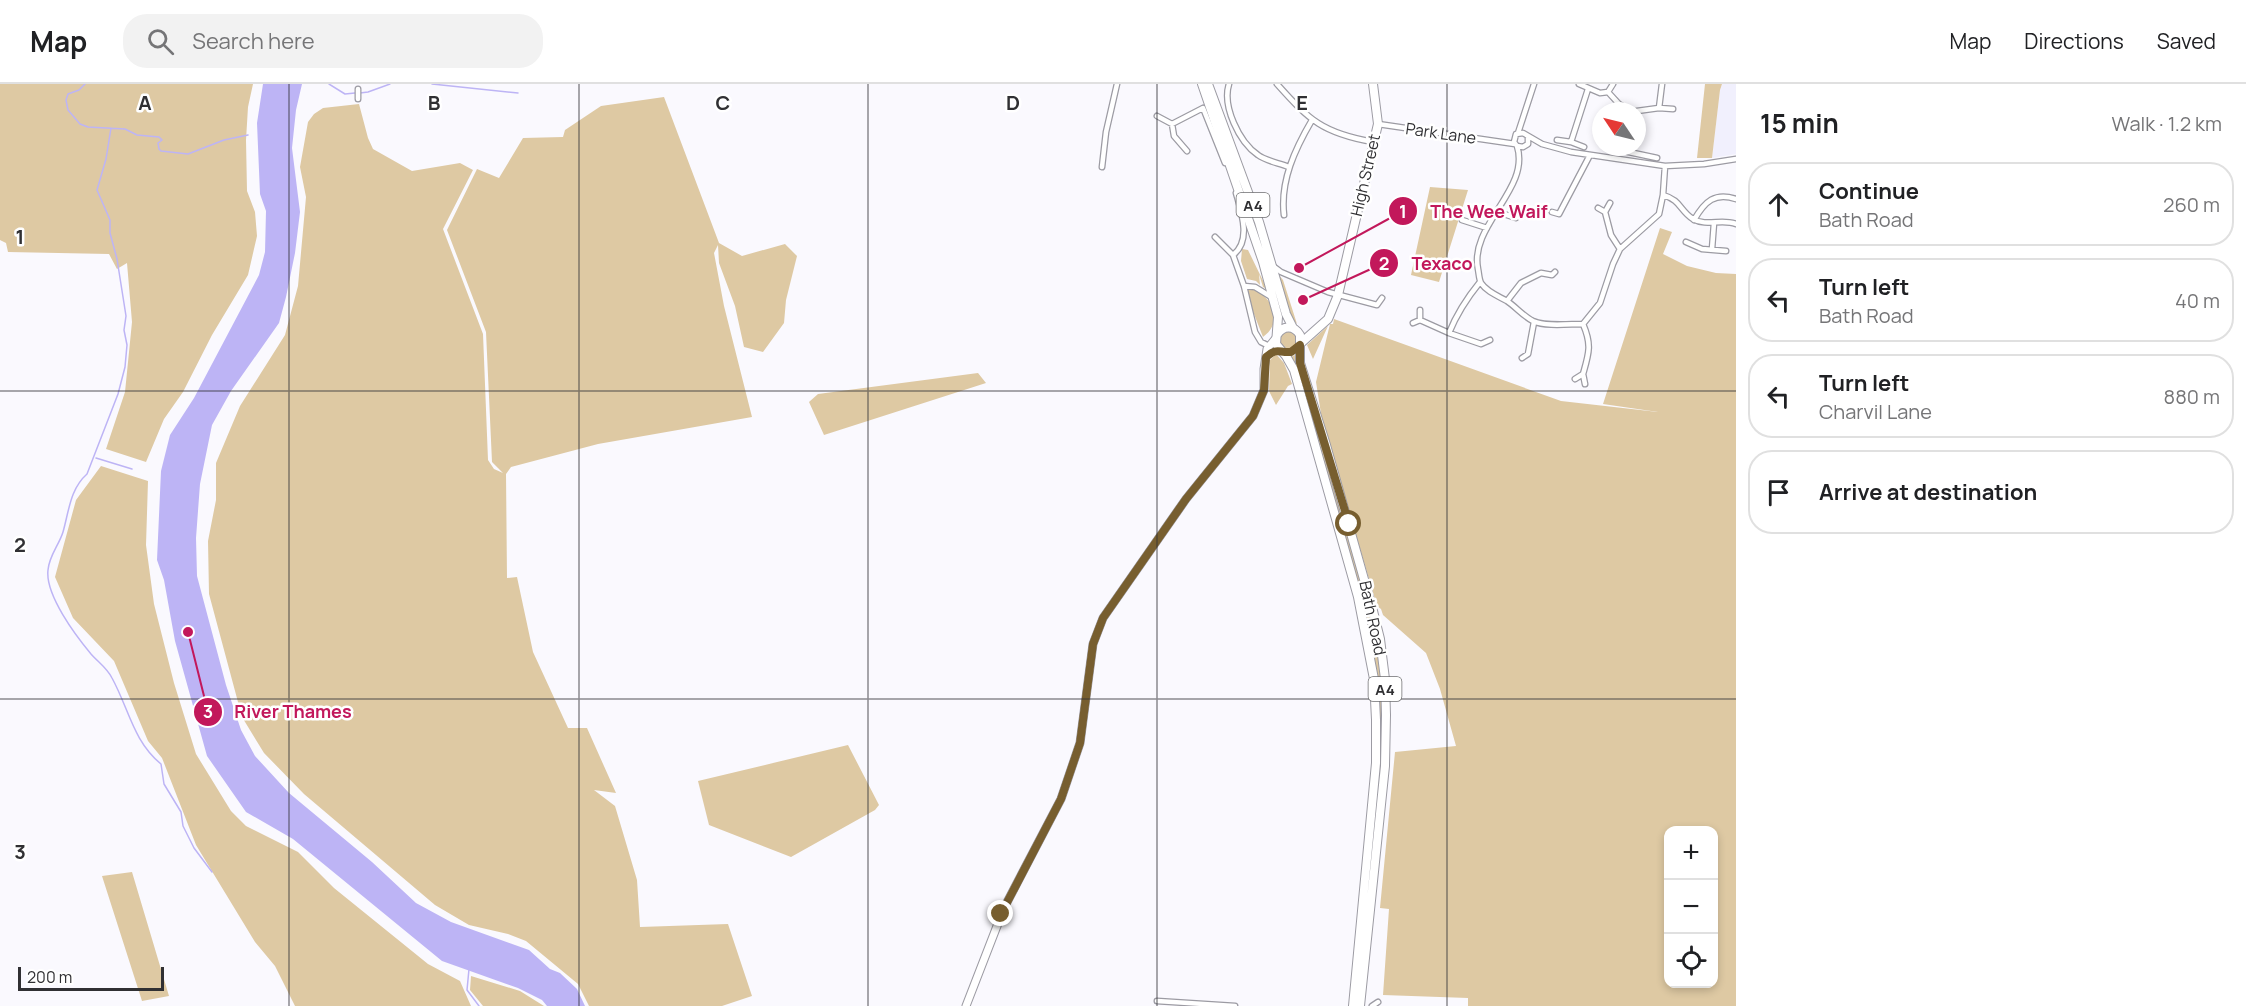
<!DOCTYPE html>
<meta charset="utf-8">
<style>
:root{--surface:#fff;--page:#f2f2f2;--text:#202124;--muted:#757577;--line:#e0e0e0}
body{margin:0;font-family:Manrope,sans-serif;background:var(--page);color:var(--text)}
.controls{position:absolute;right:18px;bottom:18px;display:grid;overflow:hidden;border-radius:12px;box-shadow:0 3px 9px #0003}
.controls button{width:54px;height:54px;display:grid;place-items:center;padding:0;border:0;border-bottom:2px solid var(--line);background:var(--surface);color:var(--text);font:30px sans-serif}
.compass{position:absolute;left:1592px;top:18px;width:54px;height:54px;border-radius:50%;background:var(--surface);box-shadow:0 3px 9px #0003;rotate:305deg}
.scale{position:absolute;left:18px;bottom:15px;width:146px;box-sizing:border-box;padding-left:6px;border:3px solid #303033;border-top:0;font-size:16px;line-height:21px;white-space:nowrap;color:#303033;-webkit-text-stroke:4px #fff;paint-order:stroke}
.stop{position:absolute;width:18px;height:18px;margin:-14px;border:4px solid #775e2f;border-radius:50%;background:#fff}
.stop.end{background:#775e2f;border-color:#fff;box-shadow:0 2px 6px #0008}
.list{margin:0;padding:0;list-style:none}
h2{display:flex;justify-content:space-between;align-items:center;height:78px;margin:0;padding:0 24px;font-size:26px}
h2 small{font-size:20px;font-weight:400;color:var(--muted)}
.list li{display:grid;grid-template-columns:39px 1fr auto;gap:18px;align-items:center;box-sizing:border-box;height:84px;margin:0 12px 12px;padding:0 12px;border:2px solid var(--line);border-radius:24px}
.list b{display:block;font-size:22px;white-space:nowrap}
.list p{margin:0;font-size:20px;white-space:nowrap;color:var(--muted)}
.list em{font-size:20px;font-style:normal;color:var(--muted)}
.icon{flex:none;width:33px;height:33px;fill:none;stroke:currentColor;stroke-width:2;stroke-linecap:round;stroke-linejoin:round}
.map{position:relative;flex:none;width:1736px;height:922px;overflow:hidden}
header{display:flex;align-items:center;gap:36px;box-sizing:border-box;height:84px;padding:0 30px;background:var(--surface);border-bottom:2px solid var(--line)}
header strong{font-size:28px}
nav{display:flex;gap:33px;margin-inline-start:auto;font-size:21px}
.search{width:420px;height:54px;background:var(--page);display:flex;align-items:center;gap:15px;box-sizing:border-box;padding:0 21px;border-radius:24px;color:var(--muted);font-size:22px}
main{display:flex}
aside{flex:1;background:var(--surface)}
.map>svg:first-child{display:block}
.built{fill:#f1f0fd}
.green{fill:#dec9a3;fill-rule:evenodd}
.water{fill:#bdb4f5}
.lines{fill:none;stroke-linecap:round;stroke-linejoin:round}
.stream{stroke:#bdb4f5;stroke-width:1.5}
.minor-casing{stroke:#9c9ba3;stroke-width:7}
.secondary-casing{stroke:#9c9ba3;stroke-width:9}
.primary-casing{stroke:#9c9ba3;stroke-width:10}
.minor{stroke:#fff;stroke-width:4.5}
.secondary{stroke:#fff;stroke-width:7}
.primary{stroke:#fff;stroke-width:8}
.route{stroke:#775e2f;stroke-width:8}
.grid{fill:none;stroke:#303033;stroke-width:1.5;stroke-opacity:0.55}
.labels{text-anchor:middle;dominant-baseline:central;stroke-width:5;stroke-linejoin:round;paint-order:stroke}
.shield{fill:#fff;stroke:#6e6e70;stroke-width:1.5}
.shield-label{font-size:15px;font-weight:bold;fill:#303033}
.street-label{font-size:16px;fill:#303033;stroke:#fff}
.grid-label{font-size:20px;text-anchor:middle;font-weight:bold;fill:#303033;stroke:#fff;stroke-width:5;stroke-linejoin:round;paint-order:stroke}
.leader{fill:none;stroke:#c2185b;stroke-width:2}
.callout-dot{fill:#c2185b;stroke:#fff;stroke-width:2}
.mark-label{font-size:18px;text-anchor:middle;font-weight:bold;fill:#fff}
.callout-label{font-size:18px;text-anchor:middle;font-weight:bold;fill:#c2185b;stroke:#fff;stroke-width:5;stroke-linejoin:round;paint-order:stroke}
</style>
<header>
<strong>Map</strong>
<div class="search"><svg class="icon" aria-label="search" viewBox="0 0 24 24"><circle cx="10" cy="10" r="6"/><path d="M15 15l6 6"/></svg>Search here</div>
<nav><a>Map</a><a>Directions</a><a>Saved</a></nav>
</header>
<main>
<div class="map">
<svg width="1736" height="922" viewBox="0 0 1736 922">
<rect width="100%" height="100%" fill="#faf9fe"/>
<!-- built -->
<path class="built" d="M1722 0H1736V70L1712 74 1720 6Z"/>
<!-- green -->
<path class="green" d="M0 0H253L248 23 246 56 247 107 255 128 257 152 248 191 212 251 183 308 164 335 146 378 106 365 125 308 132 238 127 179 117 185 109 170 8 168 6 159 0 156Z
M1705 0H1722L1720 6 1712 74H1697Z
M664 13 719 159 742 172 785 160 797 172 786 216 784 239 763 268 744 263 735 222 719 179 718 161 714 169 724 222 752 333 598 360 511 383 506 390 507 494 517 493 533 568 568 644H587L616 709 594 706 615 722 637 796 640 843 728 840 752 912 722 922H589L578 900 526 857 508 850 469 841 435 821 304 710 264 669 242 633 209 510 208 457 216 416V379L240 322 285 251 298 202 306 113 300 83 308 38 314 30 323 24 359 20 368 54 373 65 412 87 460 79 473 86 443 145 483 250 488 376 494 385 503 389 492 378 486 248 447 146 477 85 499 94 523 54 563 53 565 46 601 22Z
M1430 103 1468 106 1439 198 1411 191Z
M1660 144 1672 148 1663 170 1687 182 1716 189 1736 190V922H1468V914L1383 911 1389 825 1380 824 1395 668 1456 662 1440 605 1426 569 1383 531 1381 525 1377 522 1322 336 1316 298 1330 240H1333L1334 235 1561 317 1658 328 1603 320ZM1668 746H1714V900H1668Z
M1242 165 1248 166 1267 205 1263 203 1259 190 1260 201 1256 197 1247 195 1241 177Z
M1279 191 1283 196 1297 240 1291 233Z
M1246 202C1270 209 1287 235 1263 253L1247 212Z
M1328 242 1313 275 1307 261Z
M1279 256a9 9 0 1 1 18 0a9 9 0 1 1-18 0Z
M1276 270 1284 279 1292 300 1288 302 1276 321 1269 307 1270 276Z
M1295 271 1373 536 1382 601 1383 669 1360 889 1371 757 1376 601 1371 555 1361 513 1291 273Z
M978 289 986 299 824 351 809 318 818 310Z
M101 382 148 397 146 461 154 520 174 599 196 670 231 727 246 742 298 768 334 804 428 880 460 897 471 922H295L275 882 255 858 196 761 162 674 148 657 114 577 73 534 55 493 76 416Z
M848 661 879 721 875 726 791 773 709 741 698 697Z
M132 788 169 912 142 917 102 792Z
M471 892 520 907 544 922H483L470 906Z"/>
<!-- water -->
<path class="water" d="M263 0H302L296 26 292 64 300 128 295 169 286 213 279 239 231 307 212 341 200 400 196 454 197 492 226 601 241 646 255 672 289 709 372 778 416 819 451 838 529 866 550 885 560 889 577 905 585 922H547L542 916 518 904 442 877 293 755 246 728 207 672 175 557 164 496 157 476 161 387 170 351 194 314 259 191 265 168 266 127 260 110 257 39Z"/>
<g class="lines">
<!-- stream -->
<path class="stream" d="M85 0 79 6 68 10 66 16 68 26 80 40 88 43 125 45 137 51 159 53 162 56 158 59 159 65 161 67 188 70 224 56 248 51
M329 0 345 10 355 9
M432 0 518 9
M360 9 368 8 390 0
M111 44 106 75 97 106 110 136V149L117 175 126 232 124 246 127 261 125 283 118 310 87 390C70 405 69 427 63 448 59 461 49 472 48 486 45 511 76 552 91 570 98 578 107 584 112 594 129 625 133 657 161 680L164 700 181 728 183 742 194 764 212 788
M96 374 132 385
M469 885 467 906 479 922"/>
<defs>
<path id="minor" d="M1229 0C1222 22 1239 58 1258 71 1266 77 1279 79 1289 83
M1277 0C1310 37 1323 49 1373 58
M1579 0 1600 9 1608 8 1613 0
M358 5V15
M1608 8 1619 20 1631 27
M1659 24 1662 0
M1637 27 1659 24 1673 25
M1157 32 1172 40 1203 24 1225 79
M1172 40 1174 52 1187 67
M1378 40 1515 60
M1518 49 1534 0
M1528 54V60L1523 63 1517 62 1514 58 1516 50 1523 49 1542 60 1571 68 1665 82 1704 80 1736 75
M1557 56 1571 58 1588 5
M1571 58 1584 63
M1517 62C1531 105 1469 141 1478 185 1479 190 1479 195 1481 199 1487 208 1498 212 1507 217 1516 223 1523 232 1533 237 1546 243 1569 240 1583 240L1600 219 1613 180 1620 165 1659 130 1663 111 1665 82
M1625 63 1624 67 1657 74
M1615 67H1624
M1102 83 1106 48 1117 0
M1663 111C1681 116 1680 127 1693 135 1707 143 1722 134 1736 140
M1598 124 1605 128 1611 151 1620 165
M1498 128 1516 134
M1552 128 1559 130 1590 71
M1605 128 1610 119
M1284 131C1280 97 1295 65 1312 36
M1462 136 1487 144
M1694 136C1705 117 1715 108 1736 115
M1215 153 1233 171 1244 202 1255 248 1261 258 1269 262
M1686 158 1702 165 1726 167
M1712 165 1714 139
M1233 171C1252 157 1241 127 1236 109
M1273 182 1281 188 1328 208 1377 221 1382 214
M1244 202 1255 203 1273 214
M1507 217 1521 199 1541 189 1552 191 1555 188
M1420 236V226
M1413 239 1420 236 1449 249C1457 229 1467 214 1480 198
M1449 249 1481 260 1490 256
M1522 274 1528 270 1534 238
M1583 290 1585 300
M1575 295 1583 290C1589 269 1592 261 1583 240
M1157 917 1235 922
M1372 922 1378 918"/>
<path id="secondary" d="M966 922 1004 824 1061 715 1080 659 1093 560 1103 534 1186 415 1253 332 1264 306V285L1267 265 1276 254"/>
<path id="primary" d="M1202 0 1263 178 1278 233 1276 260 1286 272 1294 286 1358 513 1374 595 1376 636V679L1353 922
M1208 0 1259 138 1286 230 1293 244
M1277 251C1283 241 1294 241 1300 251V279L1326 361 1373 527 1380 555 1385 595 1386 631 1385 682 1360 922
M1301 259 1328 235 1338 211 1378 40 1373 0"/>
</defs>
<!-- minor casing -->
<use href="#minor" class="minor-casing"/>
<!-- secondary casing -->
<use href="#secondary" class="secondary-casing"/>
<!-- primary casing -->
<use href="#primary" class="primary-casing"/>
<!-- minor -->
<use href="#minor" class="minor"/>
<!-- secondary -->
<use href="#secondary" class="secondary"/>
<!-- primary -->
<use href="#primary" class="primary"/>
</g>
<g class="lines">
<!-- route -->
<path class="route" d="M1001 830 1061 715 1080 659 1093 560 1103 534 1186 415 1253 332 1264 306 1266 273C1278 263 1278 269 1291 268L1300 261V279L1349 440"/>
</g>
<!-- grid -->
<path class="grid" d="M289 0V922M579 0V922M868 0V922M1157 0V922M1447 0V922M0 307H1736M0 615H1736"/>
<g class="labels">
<!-- shield labels -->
<g class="shield">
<rect x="1236.5" y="109" width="33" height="24" rx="4.5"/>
<rect x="1368.5" y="593" width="33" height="24" rx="4.5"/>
</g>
<g class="shield-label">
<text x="1253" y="121">A4</text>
<text x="1385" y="605">A4</text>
</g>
<!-- street labels -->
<g class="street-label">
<text transform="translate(1441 49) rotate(8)">Park Lane</text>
<text transform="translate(1365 91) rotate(-77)">High Street</text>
<text transform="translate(1373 534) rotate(78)">Bath Road</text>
</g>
</g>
<g class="grid-label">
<text x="145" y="26">A</text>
<text x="434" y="26">B</text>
<text x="723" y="26">C</text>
<text x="1013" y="26">D</text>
<text x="1302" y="26">E</text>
<text x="20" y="160">1</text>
<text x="20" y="468">2</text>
<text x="20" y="775">3</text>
</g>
<!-- callouts -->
<path class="leader" d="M1299 184L1403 127M1303 216L1384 179M188 548L208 628"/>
<g class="callout-dot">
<circle cx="1299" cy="184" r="6"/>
<circle cx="1303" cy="216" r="6"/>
<circle cx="188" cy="548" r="6"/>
<circle cx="1403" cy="127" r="15"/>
<circle cx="1384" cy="179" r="15"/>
<circle cx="208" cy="628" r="15"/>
</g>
<g class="mark-label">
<text x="1403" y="134">1</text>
<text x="1384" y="186">2</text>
<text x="208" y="634">3</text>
</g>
<g class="callout-label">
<text x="1489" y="134">The Wee Waif</text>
<text x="1442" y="186">Texaco</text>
<text x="293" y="634">River Thames</text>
</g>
</svg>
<div class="controls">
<button>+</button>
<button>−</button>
<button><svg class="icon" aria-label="locate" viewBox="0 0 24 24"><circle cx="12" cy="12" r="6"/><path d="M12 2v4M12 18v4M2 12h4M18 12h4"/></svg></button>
</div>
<svg class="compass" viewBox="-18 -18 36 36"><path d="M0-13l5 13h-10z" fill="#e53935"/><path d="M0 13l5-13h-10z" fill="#757577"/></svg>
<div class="scale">200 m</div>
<div class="stop" style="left:1349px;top:440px"></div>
<div class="stop end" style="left:1001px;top:830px"></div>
</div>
<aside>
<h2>15 min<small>Walk · 1.2 km</small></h2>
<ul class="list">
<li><svg class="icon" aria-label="ahead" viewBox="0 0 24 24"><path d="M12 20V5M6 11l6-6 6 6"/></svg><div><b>Continue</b><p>Bath Road</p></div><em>260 m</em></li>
<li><svg class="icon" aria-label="left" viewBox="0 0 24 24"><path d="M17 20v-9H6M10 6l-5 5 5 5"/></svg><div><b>Turn left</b><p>Bath Road</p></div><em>40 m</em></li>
<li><svg class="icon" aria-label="left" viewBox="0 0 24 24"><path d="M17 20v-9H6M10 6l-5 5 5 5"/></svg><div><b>Turn left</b><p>Charvil Lane</p></div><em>880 m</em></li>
<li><svg class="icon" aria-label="arrive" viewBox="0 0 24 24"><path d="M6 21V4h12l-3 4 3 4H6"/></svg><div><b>Arrive at destination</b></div></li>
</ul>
</aside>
</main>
